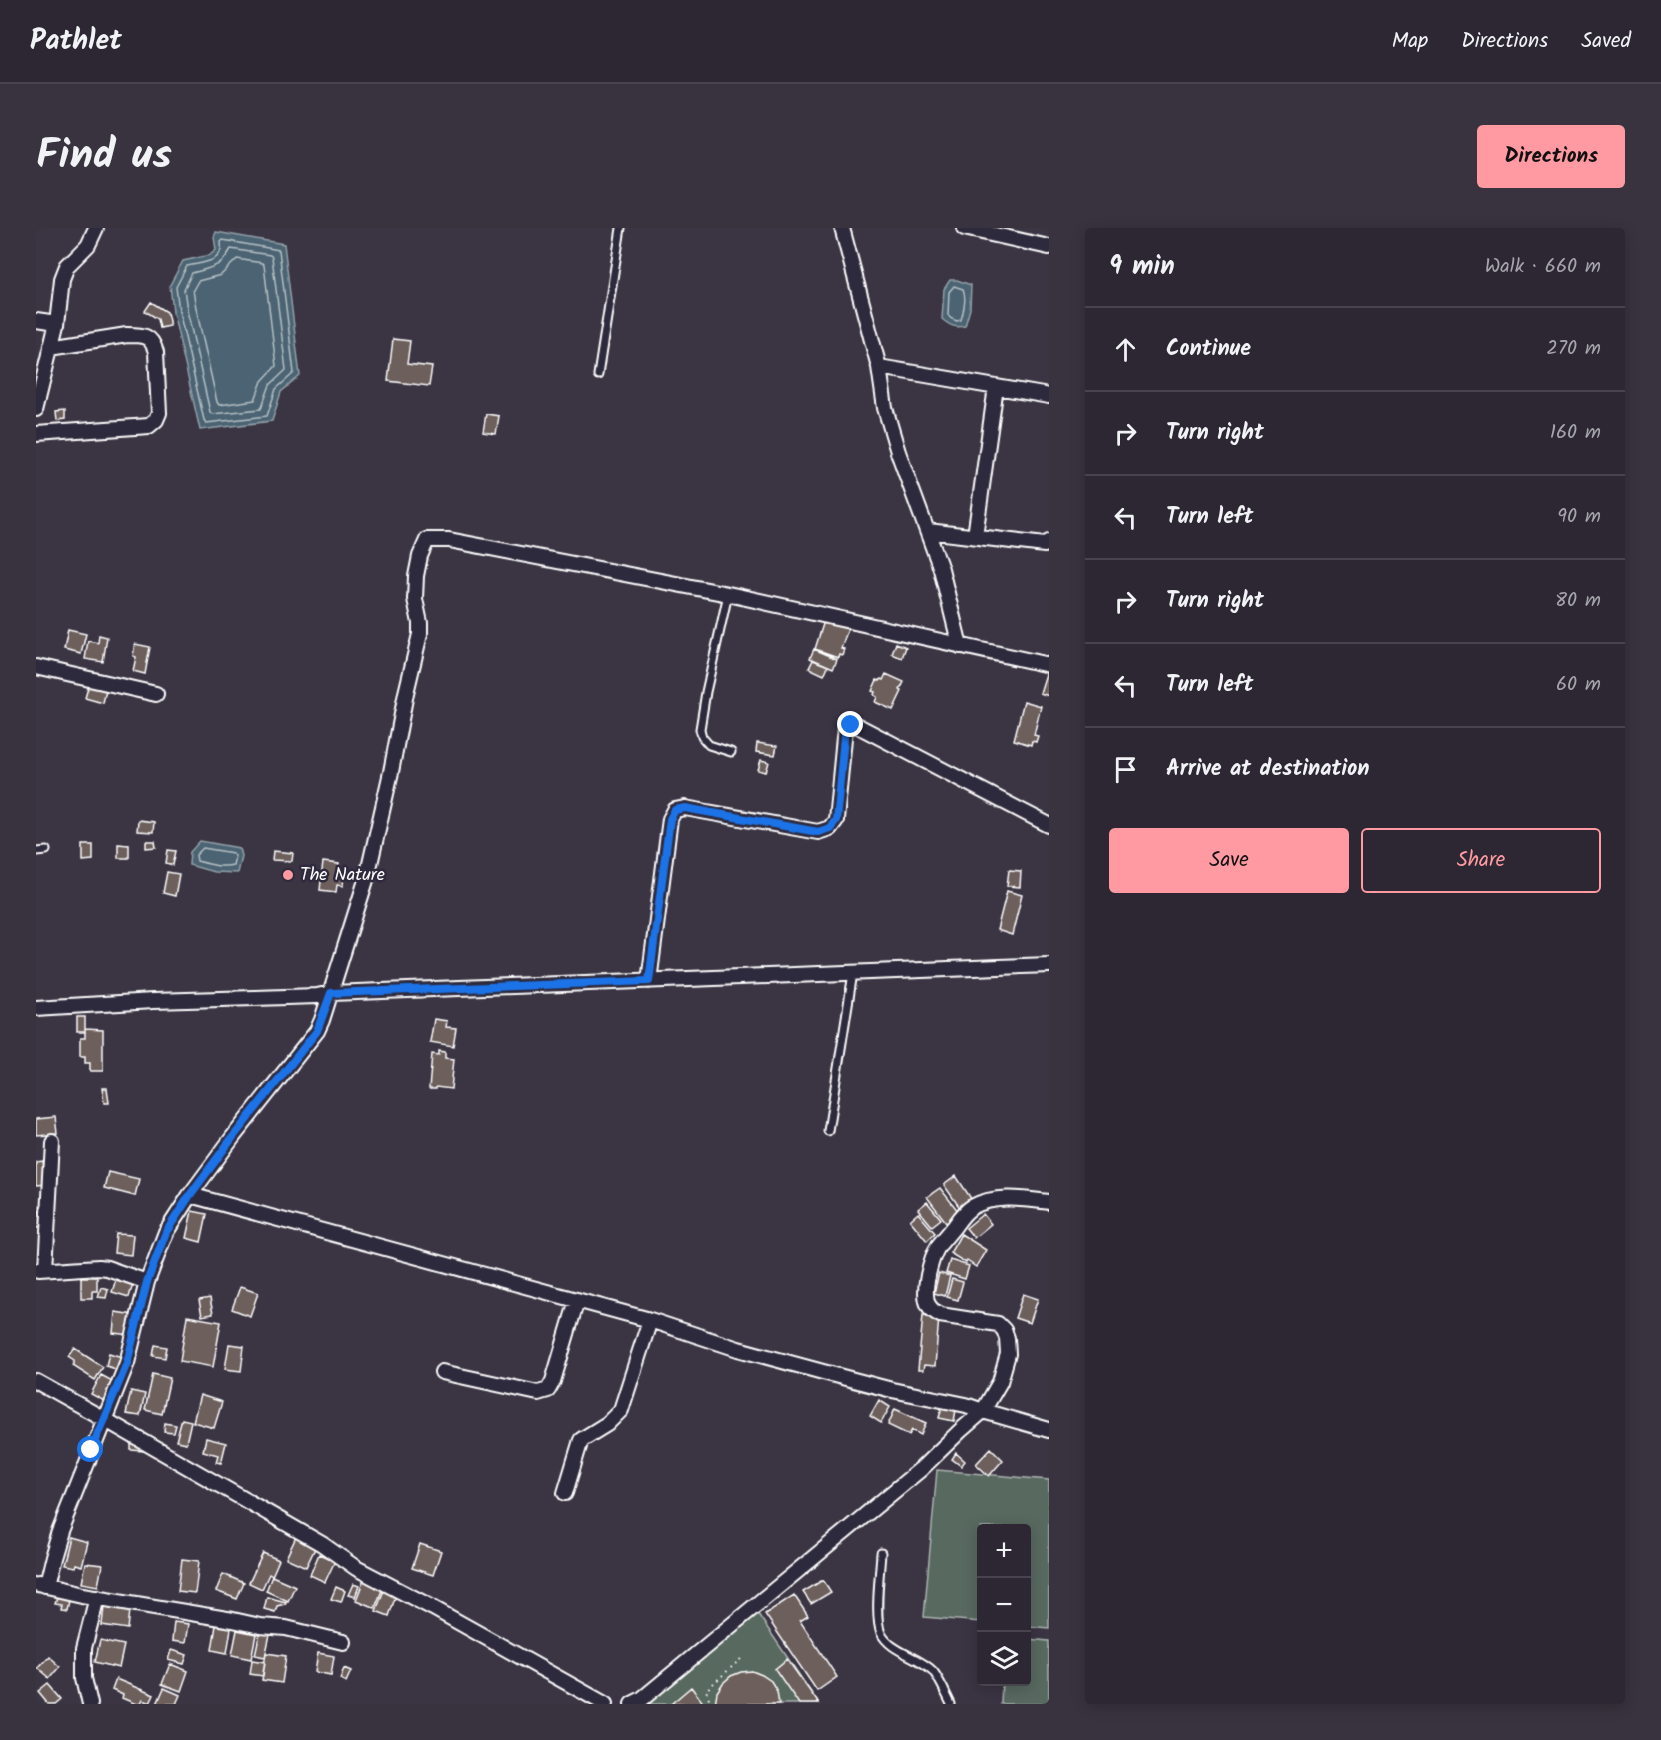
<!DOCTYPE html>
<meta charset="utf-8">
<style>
:root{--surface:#2c2732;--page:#38333e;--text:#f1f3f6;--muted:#a6a5ac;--line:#48444d;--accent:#ff9aa2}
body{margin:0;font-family:Kalam,sans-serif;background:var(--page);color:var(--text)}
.controls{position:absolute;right:18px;bottom:18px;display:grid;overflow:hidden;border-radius:6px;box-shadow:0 3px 15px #0003}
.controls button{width:54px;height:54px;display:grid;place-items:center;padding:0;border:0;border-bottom:2px solid var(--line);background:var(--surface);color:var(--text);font:30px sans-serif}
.stop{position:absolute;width:18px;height:18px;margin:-14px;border:4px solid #1a73e8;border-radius:50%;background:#fff}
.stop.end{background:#1a73e8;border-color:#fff;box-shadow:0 2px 6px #0008}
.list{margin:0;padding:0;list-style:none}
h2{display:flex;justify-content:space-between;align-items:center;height:78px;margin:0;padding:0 24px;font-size:26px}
h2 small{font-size:20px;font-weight:400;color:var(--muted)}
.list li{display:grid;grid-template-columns:39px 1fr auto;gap:18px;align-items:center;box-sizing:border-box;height:84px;padding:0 24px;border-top:2px solid var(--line)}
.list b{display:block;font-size:22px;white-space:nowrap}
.list em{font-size:20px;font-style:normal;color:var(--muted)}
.actions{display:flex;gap:12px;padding:18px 24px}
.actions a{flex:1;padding:14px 0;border:2px solid var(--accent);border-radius:6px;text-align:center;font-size:21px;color:var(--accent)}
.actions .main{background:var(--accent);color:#111}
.icon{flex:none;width:33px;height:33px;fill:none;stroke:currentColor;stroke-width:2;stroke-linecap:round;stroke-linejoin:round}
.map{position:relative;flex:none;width:1013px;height:1476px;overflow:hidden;border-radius:6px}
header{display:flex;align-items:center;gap:36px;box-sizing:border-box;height:84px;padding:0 30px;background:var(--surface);border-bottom:2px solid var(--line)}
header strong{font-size:28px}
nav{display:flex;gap:33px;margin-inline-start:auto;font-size:21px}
.intro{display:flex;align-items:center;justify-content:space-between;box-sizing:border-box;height:144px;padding:0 36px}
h1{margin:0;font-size:42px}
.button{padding:15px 27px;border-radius:6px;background:var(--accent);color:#111;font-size:21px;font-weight:700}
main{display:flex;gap:36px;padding:0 36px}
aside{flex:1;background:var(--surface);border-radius:6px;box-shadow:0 3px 15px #0003}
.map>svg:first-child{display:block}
.green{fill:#586961;stroke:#acb4b0;stroke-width:1.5}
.water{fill:#4b6472;stroke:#93a2aa;stroke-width:1.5}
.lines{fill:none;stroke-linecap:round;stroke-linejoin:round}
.shore{stroke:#b7c1c7;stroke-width:1.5}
.building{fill:#6c5e5b;stroke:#fff;stroke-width:1.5}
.lane-casing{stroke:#fff;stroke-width:11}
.street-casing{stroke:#fff;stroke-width:18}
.path{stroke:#fff;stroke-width:2;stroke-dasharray:1.5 4.5;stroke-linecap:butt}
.lane{stroke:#2f2a3d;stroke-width:7}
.street{stroke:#2f2a3d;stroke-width:14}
.route{stroke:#1a73e8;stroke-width:8}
.poi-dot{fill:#ff9aa2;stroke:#2f2a3d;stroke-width:2}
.labels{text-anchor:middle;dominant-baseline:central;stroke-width:5;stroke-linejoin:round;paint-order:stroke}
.poi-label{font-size:18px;fill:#fff;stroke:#2f2a3d;text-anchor:start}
</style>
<header>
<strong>Pathlet</strong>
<nav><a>Map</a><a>Directions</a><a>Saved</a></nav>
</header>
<div class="intro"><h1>Find us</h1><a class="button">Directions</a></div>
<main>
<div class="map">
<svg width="1013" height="1476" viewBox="0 0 1013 1476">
<rect width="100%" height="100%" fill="#3b3443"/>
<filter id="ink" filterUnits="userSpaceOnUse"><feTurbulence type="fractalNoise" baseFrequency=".0167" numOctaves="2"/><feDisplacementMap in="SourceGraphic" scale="12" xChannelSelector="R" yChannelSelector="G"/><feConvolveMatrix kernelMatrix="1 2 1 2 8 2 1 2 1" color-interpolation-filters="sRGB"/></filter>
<g filter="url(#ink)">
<!-- green -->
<path class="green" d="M901 1242 1013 1252V1400L991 1398 990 1300H945V1394L888 1389Z
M722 1386 783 1476H610Z
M991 1411 1013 1413V1476H965L966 1454H990Z"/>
<!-- water -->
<path class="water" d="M180 4 248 16 264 148 245 164 236 193 164 202 137 84 134 57 147 33 174 27 180 22 178 9Z
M914 52H921L935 57 934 81 929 98C919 100 914 98 906 91L908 61Z
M164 613 203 620 205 628 201 645 178 644 153 637 154 624Z"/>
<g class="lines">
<!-- shore -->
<path class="shore" d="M187 12 243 22 258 145 240 161 231 188 170 195 168 192 143 83 140 59 151 38C167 34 188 35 185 14Z
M195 21 234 27 236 29 250 142 234 157 225 181 176 186 174 184 151 82 148 61 156 45C177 39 184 40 195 21Z
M201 31 226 35 228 37 240 138 226 153 219 172 183 177 181 174 160 80 157 62 162 53 185 47Z
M918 58 927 61C931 70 928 82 925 92L921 93 916 91 912 87 913 64Z
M167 620 197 625 199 628 197 637C185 640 172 636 161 633L160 627Z"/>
</g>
<!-- building -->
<path class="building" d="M115 74 131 84 134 98 124 100 122 91 109 83Z
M357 111 374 113 371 136 396 139 393 158 352 153Z
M29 183V192L21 193 20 184Z
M450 186 463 188 460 206 447 204Z
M788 393 812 401 805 420 808 421 806 427 803 426 802 429 779 421Z
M32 402 50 406 45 426 28 422Z
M63 407 71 409 67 434 49 431 52 413 62 415Z
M860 415 870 419 866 430 856 426Z
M99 416 114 419 109 446 97 443 100 429 97 428Z
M778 421 801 431 797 440 774 430Z
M777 432 792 438 788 447 773 440Z
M850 446 868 454 864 462 866 463 857 482 839 474 841 469 838 467 839 464 836 463 841 452 844 453 845 451 847 452Z
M1010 446 1013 447V468L1004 465Z
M54 453 71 457 67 475 49 470Z
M988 473 1005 478 998 507 1002 508 1000 514 996 513 995 517 978 512Z
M721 515 741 518 739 527 720 524Z
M725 532 733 534 730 544 722 542Z
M102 592 118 594 117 604 101 603Z
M110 613H119L120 619 110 620Z
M82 616 93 617V630H82Z
M47 617H57V632L47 633Z
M132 622 140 623 137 637 130 635Z
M237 623 257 625 256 633 236 632Z
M287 634 303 636 302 645 308 646 307 658 301 657 300 664 284 662Z
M973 642 985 643 984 659 971 658Z
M131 644 143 646 139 668 127 665Z
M971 663 986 667 976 707 961 702Z
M41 789H49V804H41Z
M398 791 411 793 410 799 420 800 417 818 394 814Z
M49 801 67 802V843H54V835H49V829H44V810H49Z
M403 823 409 824V830L418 831 415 861 400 859V861H393L396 826 403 827Z
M66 860H71L73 875H68Z
M20 889 22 905 0 907V891Z
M6 933 10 957 0 958V934Z
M72 944 103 951 99 968 68 960Z
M920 948 936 972 924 980 908 957Z
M904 960 923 984 910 994 891 969Z
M891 974 905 991 896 998 882 981Z
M4 983 5 990 7 989 9 999 0 1000V984Z
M156 983 171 986 165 1014 150 1010Z
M882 985 899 1005 891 1013 874 992Z
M947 986 955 996 938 1010 930 1000Z
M80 1006 97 1007 95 1027 78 1025Z
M925 1006 950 1022 940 1039 931 1033 930 1035 914 1025Z
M914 1032 933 1038 929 1051 910 1045Z
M903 1045 914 1048 909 1068 898 1065Z
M45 1049H61V1063H56V1070H45Z
M80 1051 97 1056 93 1069 76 1064Z
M916 1051 927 1054 922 1072 911 1069Z
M65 1059 72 1061 70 1070 62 1069Z
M204 1059 222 1065 214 1088 196 1081Z
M987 1066 1002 1071 994 1095 979 1090Z
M174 1070 177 1086 166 1088 163 1072Z
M79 1084 98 1087 96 1107 77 1105Z
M887 1087 903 1089 899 1138 888 1137 887 1142H882Z
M151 1088 185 1094 177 1139 144 1133Z
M193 1116 208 1118 205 1143 189 1141Z
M119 1117 131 1119 129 1130 117 1128Z
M39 1121 67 1139 59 1152 37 1138 39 1133 33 1129Z
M73 1125 89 1130 86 1143 70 1138Z
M117 1146 134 1150 126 1186 109 1182Z
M65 1147 80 1155 70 1174 55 1166Z
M95 1163 109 1166 104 1188 90 1186Z
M164 1167 186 1174 178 1200 157 1194Z
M843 1172 854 1179 845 1195 834 1188Z
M906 1178 920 1182 918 1193 903 1190Z
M859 1181 890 1195 885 1207 876 1202 873 1207 852 1197Z
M146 1191 155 1193 150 1215 140 1213Z
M129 1195 140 1197 138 1205 128 1204Z
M170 1210 190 1215 185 1235 180 1234 182 1227 167 1223Z
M95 1214H108V1223L95 1222Z
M955 1220 967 1232 953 1248 940 1236Z
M920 1225 929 1233 925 1238 916 1231Z
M261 1307 281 1316 270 1339 250 1330Z
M33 1309 51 1314 45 1338 38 1336 37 1339 26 1337Z
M384 1316 405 1323 397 1347 376 1340Z
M227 1325 243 1332 236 1348 233 1346 226 1361 213 1355Z
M283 1326 299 1333 289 1354 274 1347Z
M146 1331 163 1333 159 1365 142 1363Z
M49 1335 66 1337 62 1358 45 1355Z
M187 1346 208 1355 201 1371 180 1363Z
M236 1348 259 1358 252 1373 230 1363Z
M329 1349 348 1357 339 1380 320 1372Z
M787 1352 795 1364 775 1376 767 1364Z
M317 1356 323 1358 319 1369 312 1367Z
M300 1359 309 1363 305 1374 295 1371Z
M348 1362 360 1367 353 1388 340 1383Z
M758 1367 772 1388 764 1393 801 1449 781 1463 729 1386Z
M21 1369 33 1372 31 1381 25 1380 26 1376 19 1375Z
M231 1369 250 1374 249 1376 241 1378 239 1384 228 1381Z
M68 1378 94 1382 92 1401 66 1397Z
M181 1391 196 1394 191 1425 176 1422Z
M138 1394 152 1396 149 1415 136 1413Z
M225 1399 235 1402 229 1429 219 1427Z
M201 1402 220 1406 215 1431 196 1427Z
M64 1412 88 1417 83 1440 59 1434Z
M135 1422 151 1427 148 1436 132 1432Z
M230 1425 250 1428 246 1455 226 1452Z
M282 1425 298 1428 295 1447 279 1444Z
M12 1428 24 1439 14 1451 1 1440Z
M751 1431 783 1476H763L739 1441Z
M216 1432 229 1434 227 1448 214 1446Z
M134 1436 152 1443 145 1463 126 1456Z
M308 1440 315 1443 310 1454 304 1451Z
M716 1443 726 1447 735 1453 741 1463 743 1476H679L681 1464 687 1455 695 1448 705 1444Z
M80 1451 118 1467 114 1475 106 1472 104 1476H100L86 1470 87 1467 76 1462Z
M14 1457 26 1471 20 1476H13L4 1465Z
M655 1459 668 1476H635Z
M128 1460 144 1467 140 1476H121Z"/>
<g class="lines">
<defs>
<path id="lane" d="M562 147 585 0
M692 366 670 464 664 501 666 509 673 517 695 524
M0 623 10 622
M792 903 817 745
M845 1325C844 1343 838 1390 845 1405 854 1424 883 1428 897 1443 904 1452 910 1466 915 1476"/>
<path id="street" d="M806 0 843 139 849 180 862 224 905 341 924 418
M928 0 1013 19
M0 93 21 96
M843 139 1013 168
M0 181 21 96 26 51 31 38 52 17 60 0
M0 206 113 198 120 192 123 185 120 124C115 107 108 107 91 107L15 119
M892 303 1009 317 1013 314
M939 308 960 159
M0 439 120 466
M613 753 634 591 639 582 649 580 782 604 794 600 800 592 809 500 815 497 822 498 1013 597
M0 780 117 773 281 768 295 765 1013 737
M154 967 614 1092 702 1121 787 1144 856 1162 930 1177 947 1183 1013 1202
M9 1042 16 913
M2 1043 63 1039 71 1040 111 1054
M406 1144 502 1165 512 1162 517 1153 541 1072
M0 1153 68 1191 286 1316 320 1340 397 1380 569 1476
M529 1265 545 1212 571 1196 585 1182 614 1092
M2 1357 46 1367 197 1392 224 1398 250 1400 307 1414
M9 1359 16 1330 24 1303 91 1135 111 1054 130 1004 154 967 197 909 281 803 286 792 331 649 355 544 370 465 384 406V395L379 371 380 348 384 328 391 312H413L692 366 1013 437
M54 1476 48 1450V1420L61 1369
M596 1476 606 1471 885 1241 924 1203 947 1183 964 1154 972 1126 971 1110 968 1102 962 1096 904 1087C900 1084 896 1083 893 1078 885 1065 895 1029 903 1017 908 1011 913 1005 918 999 923 992 928 984 936 979 959 966 989 971 1013 974"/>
</defs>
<!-- lane casing -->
<use href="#lane" class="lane-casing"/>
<!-- street casing -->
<use href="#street" class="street-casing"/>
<!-- path -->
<path class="path" d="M675 1476 670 1462 707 1429"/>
<!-- lane -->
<use href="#lane" class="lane"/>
<!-- street -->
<use href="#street" class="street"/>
</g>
</g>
<g class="lines" filter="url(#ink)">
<!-- route -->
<path class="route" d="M55 1222 91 1135 111 1054 130 1004 154 967 197 909 281 803 295 765 613 753 634 591 639 582 649 580 782 604 794 600 800 592 809 500 815 497"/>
</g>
<!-- markers -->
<circle class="poi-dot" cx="252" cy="647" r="6"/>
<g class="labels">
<!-- poi labels -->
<g class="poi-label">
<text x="264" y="647">The Nature</text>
</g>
</g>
</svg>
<div class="controls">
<button>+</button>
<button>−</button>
<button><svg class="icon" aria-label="layers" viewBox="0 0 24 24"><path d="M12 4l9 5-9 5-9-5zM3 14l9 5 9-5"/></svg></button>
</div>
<div class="stop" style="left:55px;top:1222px"></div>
<div class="stop end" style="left:815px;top:497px"></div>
</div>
<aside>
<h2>9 min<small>Walk · 660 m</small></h2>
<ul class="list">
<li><svg class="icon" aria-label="ahead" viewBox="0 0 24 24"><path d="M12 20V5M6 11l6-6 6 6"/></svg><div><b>Continue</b></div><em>270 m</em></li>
<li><svg class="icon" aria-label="right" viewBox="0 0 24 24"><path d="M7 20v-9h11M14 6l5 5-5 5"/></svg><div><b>Turn right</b></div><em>160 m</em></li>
<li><svg class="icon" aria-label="left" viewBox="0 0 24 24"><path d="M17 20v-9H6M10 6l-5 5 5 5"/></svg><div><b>Turn left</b></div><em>90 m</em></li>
<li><svg class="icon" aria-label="right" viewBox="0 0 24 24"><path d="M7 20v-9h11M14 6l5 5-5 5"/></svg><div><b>Turn right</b></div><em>80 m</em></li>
<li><svg class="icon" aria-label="left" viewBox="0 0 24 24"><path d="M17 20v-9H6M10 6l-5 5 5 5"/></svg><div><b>Turn left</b></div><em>60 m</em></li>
<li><svg class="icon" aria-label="arrive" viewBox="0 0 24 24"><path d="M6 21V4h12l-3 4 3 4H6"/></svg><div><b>Arrive at destination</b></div></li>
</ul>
<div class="actions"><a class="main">Save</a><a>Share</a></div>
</aside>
</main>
